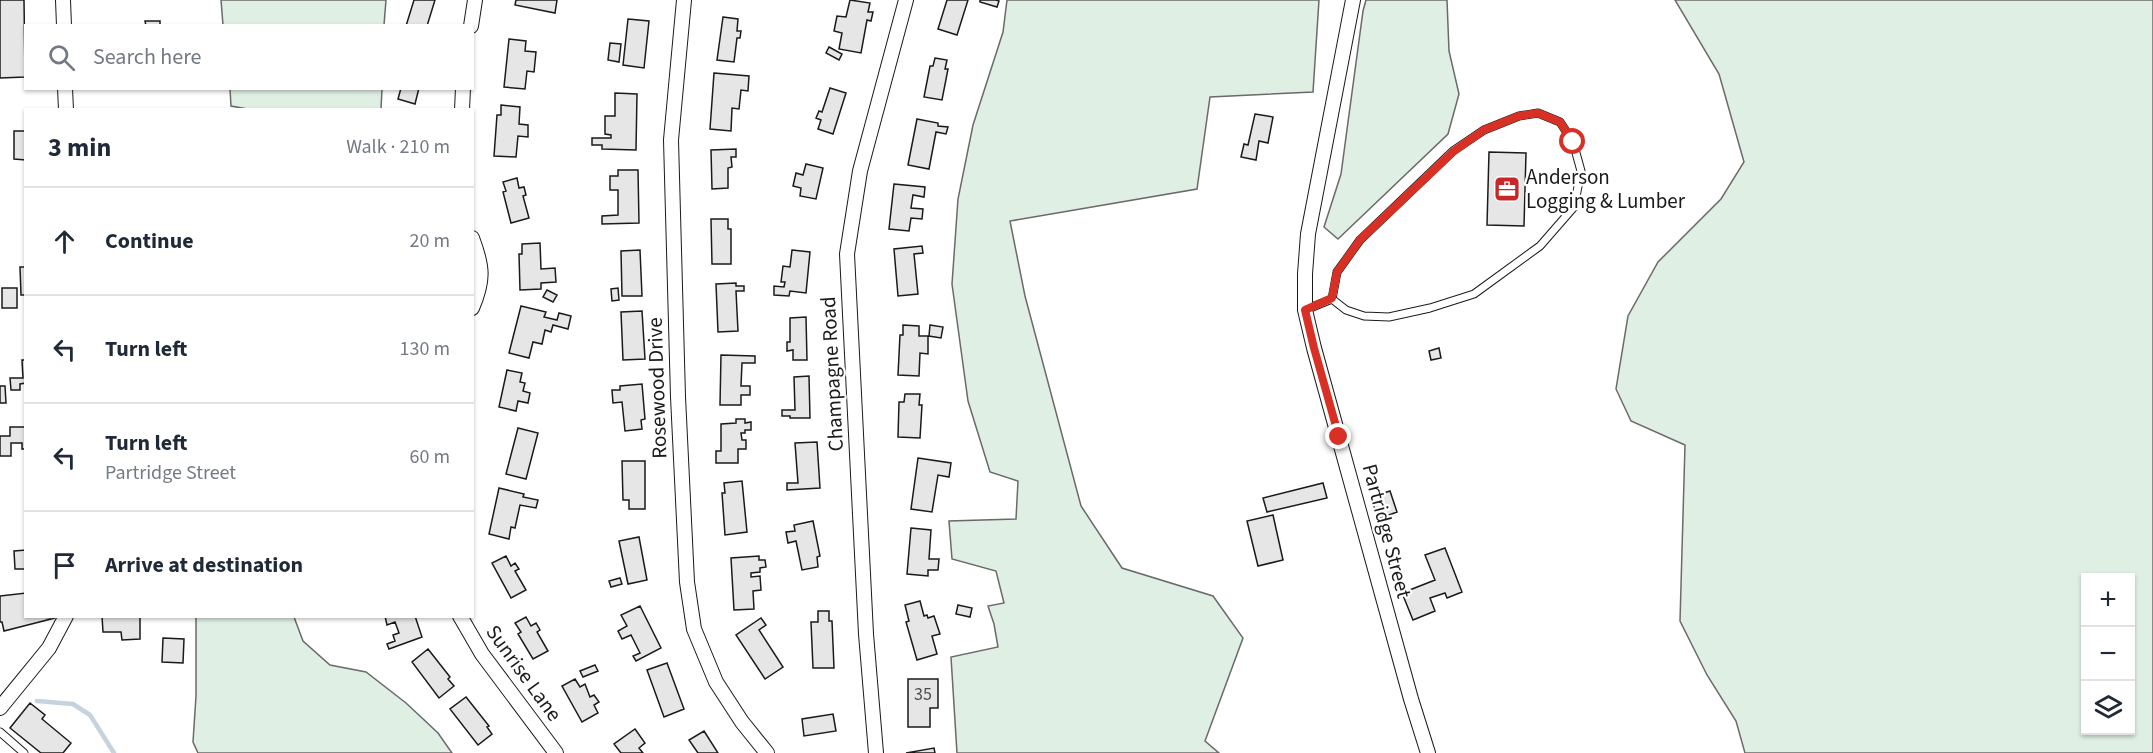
<!DOCTYPE html>
<meta charset="utf-8">
<style>
:root{--surface:#fff;--page:#f6f6f7;--text:#1f2937;--muted:#747a83;--line:#e0e1e3}
body{margin:0;font-family:"Source Sans 3",sans-serif;background:var(--page);color:var(--text)}
.controls{position:absolute;right:18px;bottom:18px;display:grid;overflow:hidden;border-radius:0px;box-shadow:0 2px 4px #0004}
.controls button{width:54px;height:54px;display:grid;place-items:center;padding:0;border:0;border-bottom:2px solid var(--line);background:var(--surface);color:var(--text);font:30px sans-serif}
.stop{position:absolute;width:18px;height:18px;margin:-14px;border:4px solid #d93025;border-radius:50%;background:#fff}
.stop.end{background:#d93025;border-color:#fff;box-shadow:0 2px 6px #0008}
.list{margin:0;padding:0;list-style:none}
h2{display:flex;justify-content:space-between;align-items:center;height:78px;margin:0;padding:0 24px;font-size:26px}
h2 small{font-size:20px;font-weight:400;color:var(--muted)}
.list li{display:grid;grid-template-columns:39px 1fr auto;gap:18px;align-items:center;box-sizing:border-box;height:108px;padding:0 24px;border-top:2px solid var(--line)}
.list b{display:block;font-size:22px;white-space:nowrap}
.list p{margin:0;font-size:20px;white-space:nowrap;color:var(--muted)}
.list em{font-size:20px;font-style:normal;color:var(--muted)}
.icon{flex:none;width:33px;height:33px;fill:none;stroke:currentColor;stroke-width:2;stroke-linecap:round;stroke-linejoin:round}
.map{position:relative;flex:none;width:2153px;height:753px;overflow:hidden}
.search{position:absolute;background:var(--surface);box-shadow:0 2px 4px #0004;left:24px;top:24px;width:450px;height:66px;display:flex;align-items:center;gap:15px;box-sizing:border-box;padding:0 21px;border-radius:0px;color:var(--muted);font-size:22px}
.panel{position:absolute;background:var(--surface);box-shadow:0 2px 4px #0004;left:24px;top:108px;width:450px;height:510px;border-radius:0px}
.map>svg:first-child{display:block}
.green{fill:#e0efe3;stroke:#6a6a6a;stroke-width:1.5;fill-rule:evenodd}
.lines{fill:none;stroke-linecap:round;stroke-linejoin:round}
.stream{stroke:#c6d2dc;stroke-width:4.5}
.building{fill:#e6e6e6;stroke:#1a1a1a;stroke-width:1.5}
.lane-casing{stroke:#1a1a1a;stroke-width:9}
.street-casing{stroke:#1a1a1a;stroke-width:16}
.lane{stroke:#fff;stroke-width:7}
.street{stroke:#fff;stroke-width:14}
.route{stroke:#d93025;stroke-width:8}
.labels{text-anchor:middle;dominant-baseline:central;stroke-width:4.5;stroke-linejoin:round;paint-order:stroke}
.number-label{font-size:18px;fill:#4d4d4d}
.poi-label{font-size:21px;fill:#1a1a1a;stroke:#fff;text-anchor:start}
.street-label{font-size:21px;fill:#1a1a1a;stroke:#fff}
</style>
<div class="map">
<svg width="2153" height="753" viewBox="0 0 2153 753">
<rect width="100%" height="100%" fill="#fff"/>
<!-- green -->
<path class="green" d="M221 0H386L384 25H223Z
M1007 0H1319L1313 92 1210 97 1197 189 1010 221 1025 296 1081 506 1122 568 1213 596 1243 638 1205 741 1219 753H957L951 657 998 647 994 624 988 606 1004 603 996 571 952 559 949 521 1016 519 1018 481 990 472 968 401 952 284 958 199 973 125 1003 32Z
M1366 0H1447L1449 51 1459 94 1448 134 1338 239 1324 227 1341 174 1363 11Z
M1675 0H2153V753H1745L1736 721 1707 675 1680 621 1685 445 1631 421 1616 389 1628 316 1658 262 1721 199 1744 162 1719 74ZM2086 578H2130V730H2086Z
M230 89H382L381 109 253 110 231 106Z
M294 617 303 641 330 665 366 672 406 703 438 733 452 753H198L193 742 196 696V617Z"/>
<g class="lines">
<!-- stream -->
<path class="stream" d="M37 701 73 704 90 715 114 753"/>
</g>
<!-- building -->
<path class="building" d="M0 0H24L25 77 0 78Z
M414 0H435L427 26H406Z
M516 0H557L555 13 515 5Z
M850 0 870 3 868 12H873L871 21 867 20 861 53 839 49 842 33 834 31 837 16 846 17Z
M947 0H968L957 35 938 29Z
M980 0H996L999 1 997 7 980 2Z
M723 17 738 19 737 31H741L740 38H737L734 62 717 60Z
M628 19 649 21 644 68 623 65Z
M145 21H160V26H146Z
M509 39 526 41 525 51 536 52 534 72 527 71 525 89 504 87Z
M610 43 621 44 619 62 608 60Z
M829 47 842 54 839 60 826 53Z
M935 58 947 60 945 69H948L942 100 924 97 930 66H933Z
M714 73 749 76 748 91 741 90 739 109 732 108 731 131 710 129Z
M401 88H419L415 104 398 99Z
M830 88 846 93 833 134 818 129 821 120 816 118 819 111 822 112Z
M615 93 637 94 636 150 602 149V145H592V138H611V135L605 134V116H615Z
M501 105 520 107 519 124 528 125V137L518 136 516 157 494 156 497 115H501Z
M1255 114 1273 117 1268 143 1259 141 1256 160 1241 157 1244 144 1248 145Z
M917 119 938 123V126L948 127 946 134 936 132 929 169 908 165Z
M14 131H26V160L14 159Z
M736 149V157H731L732 167 728 168V188L712 189 711 150Z
M1489 152 1526 153 1524 226 1487 225Z
M806 164 823 168 816 199 800 196 801 188 793 186 796 173 803 175Z
M618 170H638L639 223 602 224V216L618 215V190H610V176H618Z
M517 178 519 188 524 187 526 195 523 196 529 218 511 223 503 192 506 191 503 182Z
M894 184 925 187 924 197 913 195 911 208 923 209 922 219 911 218 909 231 889 229Z
M711 219H728V229H731V264H712Z
M540 243 541 269 555 268 556 282 541 283V289L520 290 519 254H522V244Z
M922 246 923 253 914 254 918 294 898 296 894 249Z
M640 250 642 296H622L621 251Z
M792 250 810 252 806 293 790 291 789 296 774 295V286L784 287 785 282H781L783 266 790 267Z
M20 267H26V295H21Z
M736 283V286H744V291H736L738 331 718 332 716 284Z
M2 288H17V308H2Z
M618 288 619 300 612 301 611 289Z
M547 290 557 295 553 302 543 297Z
M521 306 546 312 544 317 557 320 559 313 571 316 568 329 553 325 551 332 545 330 542 344 533 342 529 358 509 353Z
M642 311 645 359 623 360 621 312Z
M806 317 807 360H793V350L787 351V342H790V318Z
M903 325 919 326V336H928V354L920 353 919 376 898 375 900 335H903Z
M930 325 943 327 941 338 929 336Z
M1439 348 1441 358 1431 360 1429 351Z
M721 355 755 356V363H742L741 386H750V395H741V405H720Z
M22 360H26V383L20 384V390H11L10 378H23Z
M507 370 522 373 520 382 525 383 523 391 530 393 528 403 518 401 516 411 499 407Z
M809 376 810 418H790V416H782V410H795L794 377Z
M642 384 645 419 641 420 642 429 625 431 622 402 613 403 612 390H620V386Z
M0 386H5L6 403H0Z
M905 394H920L919 405H922L920 438 898 437 899 402H904Z
M736 419H745V423L751 422V430H745V433H741L742 440H746V449H738V463H716V451H721V424L736 423Z
M10 427H26V449H22V443H11V456H0V436H10Z
M518 428 538 433 526 479 506 474Z
M817 442 820 488 787 490V483H798L795 443Z
M918 458 951 463 949 477 938 475 932 512 911 509Z
M622 461H645V509H629V500H623Z
M742 481 747 532 725 535 722 493H725L724 483Z
M1323 483 1327 498 1267 512 1263 498Z
M499 488 524 494 523 497 538 500 536 508 520 505 515 528 511 527 509 539 489 534Z
M1390 491 1397 512 1378 519 1371 497Z
M1273 515 1283 560 1258 566 1247 521Z
M813 521 820 556 817 557 818 567 802 570 796 541 788 543 786 532 795 531 794 525Z
M911 528 931 530 929 559H939L938 570H928V576L907 574Z
M639 537 647 580 628 584 619 541Z
M1445 548 1462 592 1447 598 1445 593 1430 598 1435 611 1413 620 1402 593 1435 580 1425 555Z
M26 550V569H15L14 551Z
M506 556 511 566 515 563 519 569 515 571 526 590 511 598 492 563Z
M759 556V560H765L766 567 760 568V572L751 573V577L760 576 761 590 753 591 754 609 734 610 731 558Z
M620 578 622 584 611 587 609 581Z
M26 593V616L55 618 4 631 2 622H0V596Z
M920 601 924 616 927 615 928 618 934 616 940 634 932 636 937 654 917 660 906 622 909 621 905 605Z
M958 605 972 608 970 617 956 614Z
M640 606 661 648 636 661 633 656 640 653 631 635 622 639 618 631 627 626 621 615Z
M818 611H829V621H832L834 668H813L811 622H818Z
M102 616H140V639L122 640 121 632H103Z
M385 616H415L422 637 389 649 387 644 395 641 393 635 399 633 395 622 387 625Z
M526 617 531 626 536 623 540 630 537 632 548 651 533 659 518 634 521 632 515 623Z
M761 618 766 625 759 630 783 667 765 679 736 635Z
M163 638 184 639 183 663 162 662Z
M428 649 450 677 448 679 454 686 439 698 412 662Z
M667 663 684 709 664 717 647 670Z
M595 665 598 671 583 677 580 671Z
M575 679 580 687 585 684 590 697 594 695 599 702 594 705 598 713 582 722 562 686Z
M908 679H938V708H930V727H908Z
M466 697 489 726 487 727 492 734 478 745 450 709Z
M30 703 45 715 42 719 71 743 63 753H41L10 728Z
M833 714 836 731 804 736 802 719Z
M635 729 645 743 639 748 643 753H621L614 744Z
M704 731 718 753H698L689 740Z
M934 748 935 753H906Z"/>
<g class="lines">
<defs>
<path id="lane" d="M1305 310 1332 299 1346 310 1364 316 1389 317 1430 308 1474 294 1540 246 1574 207 1581 171 1573 142 1560 122 1538 113 1519 116 1484 130 1453 151 1360 240 1337 272 1332 299
M0 732 24 753"/>
<path id="street" d="M63 0 64 26
M684 0 671 140 678 397 687 582 694 629 716 682 742 722 767 753
M1353 0 1308 234 1305 274V310L1314 348 1411 699 1428 753
M471 26 475 0
M65 88 66 110
M462 110 463 88
M472 238C483 267 484 280 472 308
M460 616 482 654 556 753
M0 708 49 648 66 616
M876 753 866 634 847 254 860 171 906 0"/>
</defs>
<!-- lane casing -->
<use href="#lane" class="lane-casing"/>
<!-- street casing -->
<use href="#street" class="street-casing"/>
<!-- lane -->
<use href="#lane" class="lane"/>
<!-- street -->
<use href="#street" class="street"/>
</g>
<g class="lines">
<!-- route -->
<path class="route" d="M1339 437 1314 348 1305 310 1332 298 1337 272 1360 240 1454 151 1484 130 1519 116 1538 113 1560 122 1573 142"/>
</g>
<!-- icons -->
<defs>
<symbol id="office-square" viewBox="-11 -11 22 22"><rect x="-9" y="-9" width="18" height="18" rx="4" fill="#c62828" stroke="#fff"/><path d="M-6-3h4V-5.5h4V-3h4V5H-6ZM-1-4.5V-3h2v-1.5ZM-6 0V1H6V0Z" fill="#fff"/></symbol>
</defs>
<g fill-rule="evenodd">
<use href="#office-square" x="1492" y="174" width="30" height="30"/>
</g>
<g class="labels">
<!-- number labels -->
<g class="number-label">
<text x="923" y="694">35</text>
</g>
<!-- poi labels -->
<g class="poi-label">
<text x="1526" y="177">Anderson<tspan x="1526" dy="24">Logging &amp; Lumber</tspan></text>
</g>
<!-- street labels -->
<g class="street-label">
<text transform="translate(832 374) rotate(-93)">Champagne Road</text>
<text transform="translate(657 388) rotate(-92)">Rosewood Drive</text>
<text transform="translate(1387 531) rotate(75)">Partridge Street</text>
<text transform="translate(524 673) rotate(54)">Sunrise Lane</text>
</g>
</g>
</svg>
<div class="controls">
<button>+</button>
<button>−</button>
<button><svg class="icon" aria-label="layers" viewBox="0 0 24 24"><path d="M12 4l9 5-9 5-9-5zM3 14l9 5 9-5"/></svg></button>
</div>
<div class="stop" style="left:1573px;top:142px"></div>
<div class="stop end" style="left:1339px;top:437px"></div>
<div class="search"><svg class="icon" aria-label="search" viewBox="0 0 24 24"><circle cx="10" cy="10" r="6"/><path d="M15 15l6 6"/></svg>Search here</div>
<section class="panel">
<h2>3 min<small>Walk · 210 m</small></h2>
<ul class="list">
<li><svg class="icon" aria-label="ahead" viewBox="0 0 24 24"><path d="M12 20V5M6 11l6-6 6 6"/></svg><div><b>Continue</b></div><em>20 m</em></li>
<li><svg class="icon" aria-label="left" viewBox="0 0 24 24"><path d="M17 20v-9H6M10 6l-5 5 5 5"/></svg><div><b>Turn left</b></div><em>130 m</em></li>
<li><svg class="icon" aria-label="left" viewBox="0 0 24 24"><path d="M17 20v-9H6M10 6l-5 5 5 5"/></svg><div><b>Turn left</b><p>Partridge Street</p></div><em>60 m</em></li>
<li><svg class="icon" aria-label="arrive" viewBox="0 0 24 24"><path d="M6 21V4h12l-3 4 3 4H6"/></svg><div><b>Arrive at destination</b></div></li>
</ul>
</section>
</div>
